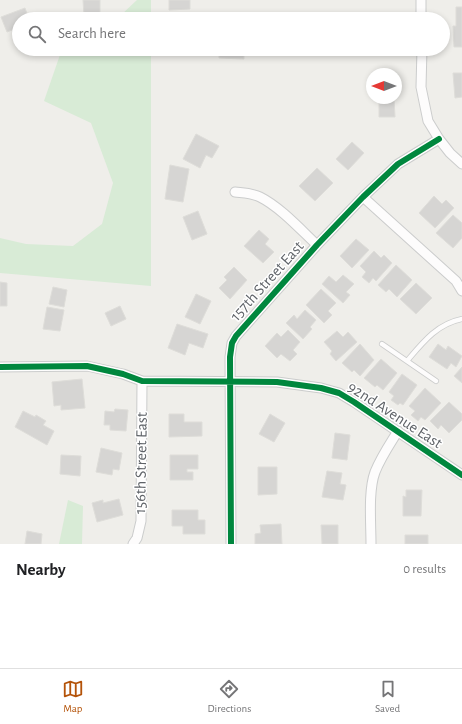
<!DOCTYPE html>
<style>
:root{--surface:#fff;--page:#f6f6f6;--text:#202124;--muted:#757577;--line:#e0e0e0;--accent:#b45309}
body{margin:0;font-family:"Alegreya Sans",sans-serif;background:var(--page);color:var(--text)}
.compass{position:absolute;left:366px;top:68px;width:36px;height:36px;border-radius:50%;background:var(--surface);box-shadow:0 2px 6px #0003;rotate:270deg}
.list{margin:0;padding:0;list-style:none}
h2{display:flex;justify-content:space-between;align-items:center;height:52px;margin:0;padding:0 16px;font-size:17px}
h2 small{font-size:13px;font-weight:400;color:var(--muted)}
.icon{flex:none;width:22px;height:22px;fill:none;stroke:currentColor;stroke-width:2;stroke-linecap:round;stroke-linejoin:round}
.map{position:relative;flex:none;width:462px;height:544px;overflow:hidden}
.search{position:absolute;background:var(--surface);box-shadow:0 2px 6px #0003;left:12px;right:12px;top:12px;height:44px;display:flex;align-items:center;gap:10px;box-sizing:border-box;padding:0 14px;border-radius:22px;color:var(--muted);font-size:15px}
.sheet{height:124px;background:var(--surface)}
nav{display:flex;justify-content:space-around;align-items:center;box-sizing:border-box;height:56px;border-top:1px solid var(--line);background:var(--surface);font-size:11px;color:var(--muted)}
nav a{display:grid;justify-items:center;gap:2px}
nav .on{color:var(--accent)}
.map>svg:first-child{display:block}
.green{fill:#d8ebd6}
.building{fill:#d6d5d3;stroke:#deddd9}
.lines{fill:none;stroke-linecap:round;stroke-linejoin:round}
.service-casing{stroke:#cbcccc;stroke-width:6}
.minor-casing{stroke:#cbcccc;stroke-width:11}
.service{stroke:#fdfcfc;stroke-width:4.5}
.minor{stroke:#fdfcfc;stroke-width:9}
.cycleway-casing{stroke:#fff;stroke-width:8}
.cycleway{stroke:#00873e;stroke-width:6}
.labels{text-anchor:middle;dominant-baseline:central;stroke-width:3;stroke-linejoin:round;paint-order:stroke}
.street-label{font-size:16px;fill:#5f6368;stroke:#fff}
</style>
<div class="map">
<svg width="462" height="544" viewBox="0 0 462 544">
<rect width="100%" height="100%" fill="#efeeea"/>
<!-- green -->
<path class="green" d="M137 0H151V19H114L121 15Z
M62 49H151V286L0 273V238L26 244 73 246 102 224 113 183 91 123 44 101Z
M68 500 83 506 82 544H59Z"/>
<!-- building -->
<path class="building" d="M83 0H100V15L84 16Z
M169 0H190V9L169 10Z
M456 7H462V47H454L453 26H456Z
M25 8 29 19H19V46L12 30 7 32 1 17Z
M190 49H207L206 54Z
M219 49H244V59L219 58Z
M453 73H462V97L455 98Z
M379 98H394L395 117H379Z
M196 134 219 146 212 158 206 155 200 168 183 159Z
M352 142 364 153 348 170 336 159Z
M170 165 189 169 183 202 165 199Z
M317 168 333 183 315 201 299 186Z
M434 196 442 204 446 200 454 208 435 228 419 213Z
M198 211 207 234 192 240 183 217Z
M453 215 462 223V238L453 248 436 233Z
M259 230 269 239 265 244 274 252 263 263 244 246Z
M356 239 369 250 352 268 340 256Z
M374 251 381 258 384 255 392 263 376 281 373 278 369 283 362 277 366 272 360 266Z
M396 265 412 280 397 297 389 289 386 292 378 285Z
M234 267 247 280 230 299 219 288 227 280 224 277Z
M343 275 354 284 346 292 350 295 343 303 322 284 329 276 336 282Z
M0 282 7 283V306H0Z
M416 283 432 298 416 314 400 299Z
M53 287 67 290 64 307 49 304Z
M321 289 336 303 328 311 332 315 324 323 306 305Z
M196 294 211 301 200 324 185 317Z
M120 306 126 319 111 326 105 313Z
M47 307 64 310 60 331 43 329Z
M305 310 316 320 310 327 312 329 303 339 286 323 294 315 297 319Z
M177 324 208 334 203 348 189 343 185 355 168 348Z
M288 330 300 342 293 350 297 354 290 361 281 354 277 358 265 346 277 333 281 337Z
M337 331 343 337 348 332 357 342 336 361 330 354 332 351 324 342Z
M360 344 374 360 360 376 354 370 352 372 342 363Z
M438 344 446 350 448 346 462 356 456 367 451 363 447 369 429 357Z
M381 359 397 373 383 390 377 385 375 387 364 378Z
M462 367V383L454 376Z
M402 374 417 385 403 405 400 403 398 405 391 400 394 396 389 392Z
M82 379 85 408 61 410V405L54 406 52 382Z
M425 388 441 403 425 420 421 417 418 421 411 415 415 411 409 406Z
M449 402 462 414V420L449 433 441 425 438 429 430 421Z
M115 409 128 410 126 431 110 430V425H104L105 411 114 412Z
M23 411 35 417 36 415 46 421 43 425 54 431 47 445 15 427Z
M169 414H184V422H202V436L169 437Z
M270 414 285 423 274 442 259 434Z
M335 433 350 435 347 460 332 458Z
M101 448 122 453 119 470 113 469 112 475 96 472Z
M61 455 81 456 80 476 60 474Z
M170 455H198V469H187V472H193V480H170Z
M258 467H277V494L258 495Z
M327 471 342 473 340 484 346 485 343 500 322 497Z
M406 490H422L421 516H403V496L406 497Z
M119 499 123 515 97 522 92 503 103 500V503Z
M172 510H198V520H205V534H183V526H172Z
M281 524 282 544H255V534L261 533 260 525Z
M321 525H338V544H322Z
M27 531 42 534 41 544H25Z
M405 535H428V544H405Z"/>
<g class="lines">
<defs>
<path id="service" d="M382 344 436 381
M407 361C423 342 437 324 462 319"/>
<path id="minor" d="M421 0V19
M422 49 421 87 428 121 439 139 450 153 462 164
M235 192C244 193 252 193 260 197 280 207 300 229 317 245
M363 197 456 281 462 291
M0 367 87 366 123 374 142 381 277 382 321 388 339 393 354 402 462 475
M133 544 137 538 141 521 142 381
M231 544 230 357 232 343 236 336 317 245 363 197 398 164 439 139
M371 544C371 523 368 491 375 472 381 457 390 444 398 431"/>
</defs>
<!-- service casing -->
<use href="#service" class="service-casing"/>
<!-- minor casing -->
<use href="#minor" class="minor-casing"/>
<!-- service -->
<use href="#service" class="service"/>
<!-- minor -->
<use href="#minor" class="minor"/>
<defs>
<path id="cycleway" d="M0 367 87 366 123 374 142 381 277 382 321 388 339 393 354 402 462 475
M231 544 230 357 232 343 236 336 317 245 363 197 398 164 439 139"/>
</defs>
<!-- cycleway casing -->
<use href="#cycleway" class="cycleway-casing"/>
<!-- cycleway -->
<use href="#cycleway" class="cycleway"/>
</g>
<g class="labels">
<!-- street labels -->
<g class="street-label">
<text transform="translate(267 281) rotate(-48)">157th Street East</text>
<text transform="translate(395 415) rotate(33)">92nd Avenue East</text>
<text transform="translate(141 463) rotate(-89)">156th Street East</text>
</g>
</g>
</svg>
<svg class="compass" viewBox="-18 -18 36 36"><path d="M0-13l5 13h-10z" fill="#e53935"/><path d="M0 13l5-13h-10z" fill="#757577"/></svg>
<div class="search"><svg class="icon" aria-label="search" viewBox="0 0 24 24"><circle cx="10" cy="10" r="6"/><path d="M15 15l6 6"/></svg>Search here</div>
</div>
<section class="sheet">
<h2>Nearby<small>0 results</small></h2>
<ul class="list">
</ul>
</section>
<nav>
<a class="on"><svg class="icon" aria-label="map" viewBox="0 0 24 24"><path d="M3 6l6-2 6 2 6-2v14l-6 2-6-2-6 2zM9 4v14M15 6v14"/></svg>Map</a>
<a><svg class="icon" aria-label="directions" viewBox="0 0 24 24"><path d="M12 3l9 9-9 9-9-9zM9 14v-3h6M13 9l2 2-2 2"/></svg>Directions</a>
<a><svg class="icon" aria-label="saved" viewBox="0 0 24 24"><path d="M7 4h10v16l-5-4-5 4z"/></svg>Saved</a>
</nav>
